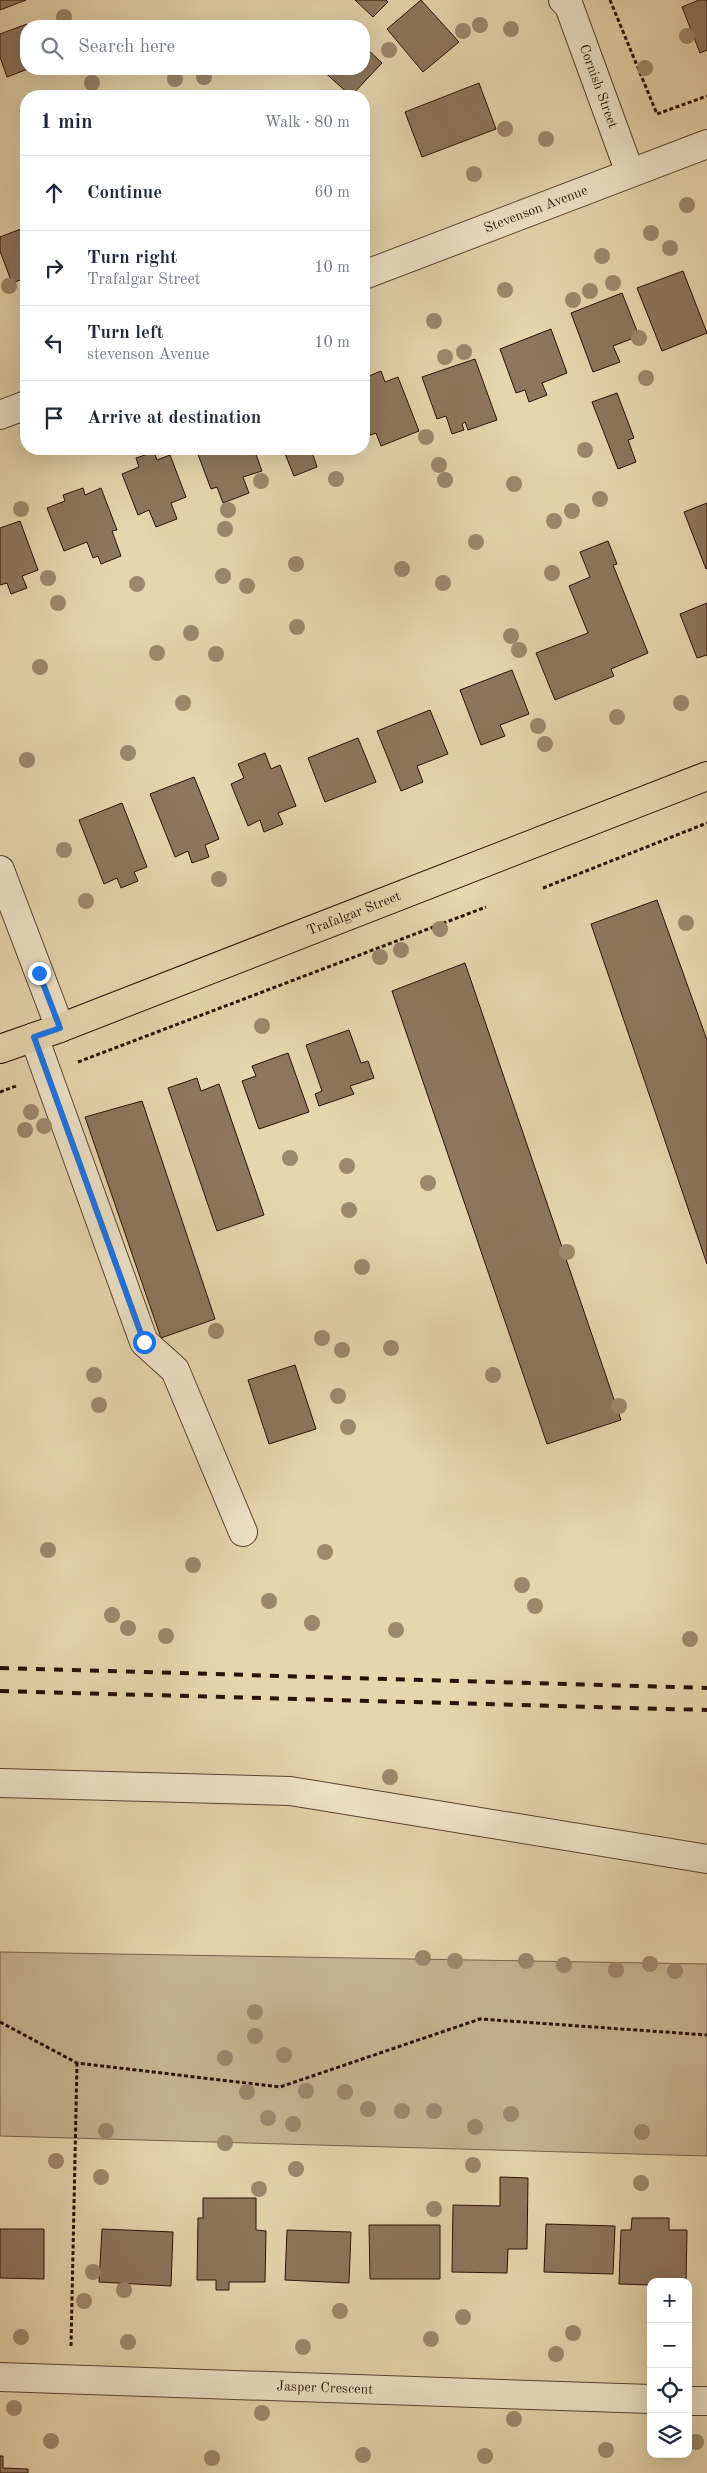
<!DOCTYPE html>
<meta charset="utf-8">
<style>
:root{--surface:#fff;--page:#f2f2f3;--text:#1f2937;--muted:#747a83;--line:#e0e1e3}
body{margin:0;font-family:"Old Standard TT",serif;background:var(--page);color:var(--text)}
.controls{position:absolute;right:15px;bottom:15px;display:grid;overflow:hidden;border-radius:10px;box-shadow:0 5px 20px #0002}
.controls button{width:45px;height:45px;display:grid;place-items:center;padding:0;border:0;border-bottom:1px solid var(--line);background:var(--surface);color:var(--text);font:25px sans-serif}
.stop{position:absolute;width:15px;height:15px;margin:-11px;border:4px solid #1a73e8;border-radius:50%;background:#fff}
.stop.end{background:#1a73e8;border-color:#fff;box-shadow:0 1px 5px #0008}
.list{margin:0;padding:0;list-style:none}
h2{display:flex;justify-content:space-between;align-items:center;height:65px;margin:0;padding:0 20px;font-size:21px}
h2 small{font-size:16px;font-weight:400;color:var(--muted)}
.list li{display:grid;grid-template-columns:32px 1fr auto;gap:15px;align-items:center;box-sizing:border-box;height:75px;padding:0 20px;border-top:1px solid var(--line)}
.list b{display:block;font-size:19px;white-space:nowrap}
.list p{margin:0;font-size:16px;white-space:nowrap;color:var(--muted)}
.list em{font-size:16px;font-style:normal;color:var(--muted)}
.icon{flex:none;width:28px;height:28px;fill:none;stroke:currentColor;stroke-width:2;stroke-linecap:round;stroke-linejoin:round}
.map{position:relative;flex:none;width:707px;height:2473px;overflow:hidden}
.search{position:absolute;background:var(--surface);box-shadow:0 5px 20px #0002;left:20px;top:20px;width:350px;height:55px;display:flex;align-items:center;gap:12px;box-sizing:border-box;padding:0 18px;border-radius:20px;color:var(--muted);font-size:19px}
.panel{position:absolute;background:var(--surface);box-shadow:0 5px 20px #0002;left:20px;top:90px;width:350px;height:365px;border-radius:20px}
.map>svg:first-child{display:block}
.green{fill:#c6b491;stroke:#79624c}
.building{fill:#8d765d;stroke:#2c1006}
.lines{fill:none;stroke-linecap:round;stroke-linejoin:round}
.minor-casing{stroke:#5a4130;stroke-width:30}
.major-casing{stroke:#2c1006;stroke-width:30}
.path{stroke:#2c1006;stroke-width:3;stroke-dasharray:4 2.5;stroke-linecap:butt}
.minor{stroke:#efe4ca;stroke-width:28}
.major{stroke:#e6d5ad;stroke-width:28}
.rail{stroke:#2c1006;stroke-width:4;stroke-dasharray:9 9;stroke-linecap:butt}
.tree{fill:#9d886c}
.route{stroke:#1a73e8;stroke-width:6}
.labels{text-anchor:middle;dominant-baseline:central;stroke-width:4.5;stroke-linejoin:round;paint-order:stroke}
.street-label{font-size:14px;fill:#2c1006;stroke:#efe4ca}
</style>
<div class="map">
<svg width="707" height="2473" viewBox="0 0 707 2473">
<rect width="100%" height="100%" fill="#e6d5ad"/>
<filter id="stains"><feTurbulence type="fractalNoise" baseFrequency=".004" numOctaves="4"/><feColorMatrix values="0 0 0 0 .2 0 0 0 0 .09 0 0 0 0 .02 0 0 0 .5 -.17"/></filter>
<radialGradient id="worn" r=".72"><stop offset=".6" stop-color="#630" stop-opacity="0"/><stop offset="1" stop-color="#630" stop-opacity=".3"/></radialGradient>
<!-- green -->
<path class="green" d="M0 1952 707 1964V2156L0 2136Z"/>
<!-- building -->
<path class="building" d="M0 0H26L0 10Z
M355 0H386L388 2 373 17Z
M421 0 459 42 423 72 387 29Z
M699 0H707V50L700 53 682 7Z
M27 24 26 69H28L7 77 0 57V34Z
M364 46 382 63 351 96 321 69H364Z
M479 83 496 129 422 157 405 112Z
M26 227V278L12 283 0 251V237Z
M683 271 707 333 662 351 637 288Z
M622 293 639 336 613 346 620 362 593 372 571 313Z
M551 329 567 373 542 383 547 395 529 402 525 390 516 393 500 349Z
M475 359 497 420 468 430 465 422 462 424 464 430 452 434 446 416 437 419 422 377Z
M381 371 385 382 398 377 419 431 381 446 376 433 365 437 364 434V378Z
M617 393 634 438 628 440 636 462 618 469 592 402Z
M196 449H254L262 471 243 477 249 493 223 503 217 487 211 489Z
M283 449H321L312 452 317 467 294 476Z
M154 452 157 460 170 455 186 497 171 503 177 519 156 527 149 510 138 515 122 474 139 467 136 458Z
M83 488 85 495 101 488 117 530 112 531 121 556 101 564 98 556 93 558 87 542 64 551 47 508 65 501 63 495Z
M707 503V568L706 569 684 512Z
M20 521 38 570 22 576 27 588 11 594 7 583 0 585V528Z
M608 541 617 564 613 565 648 653 611 669 614 676 555 700 536 653 588 633 569 586 590 577 580 552Z
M707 603V655L697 658 680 614Z
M512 670 529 714 500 725 505 736 481 745 460 690Z
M430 710 448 754 417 766 423 782 401 791 377 731Z
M358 738 376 782 325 802 308 758Z
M265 753 271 769 280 765 296 806 278 813 283 824 264 832 260 820 248 826 231 784 244 778 238 764Z
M194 777 219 839 205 845 209 857 192 863 188 851 175 857 150 794Z
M122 803 147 867 134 872 138 881 121 888 117 878 104 884 79 820Z
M657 900 707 1040V1264L591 924Z
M465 963 621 1420 547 1444 392 991Z
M349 1030 361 1063 368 1061 374 1078 350 1086 354 1094 319 1106 315 1094 322 1091 306 1045Z
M288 1053 309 1112 259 1129 242 1081 256 1076 252 1066Z
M197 1078 201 1091 219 1084 264 1215 217 1231 168 1088Z
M142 1101 215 1319 161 1338 85 1117Z
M295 1365 316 1429 269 1444 248 1380Z
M500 2177 528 2178 527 2249H508L507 2273 452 2272 453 2205 500 2206Z
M203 2198H256V2230L266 2231 265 2282H229V2290H216V2280H197L198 2218H203Z
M632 2218H669V2230H687L686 2282H651V2285L619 2284 621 2230H631Z
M546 2224 615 2226 613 2274 544 2272Z
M369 2225H440V2279H370Z
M0 2229H44V2279L0 2278Z
M102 2229 173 2232 171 2286 99 2282Z
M287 2230 351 2232 349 2283 285 2280Z
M0 2456H3V2468L28 2469V2473H0Z"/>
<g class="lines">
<defs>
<g id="minor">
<path id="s1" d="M563 0 569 6 630 173"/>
<path id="s2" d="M364 275 707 144"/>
<path d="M0 415 26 405"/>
<path d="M0 870 60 1028"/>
<path d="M34 1037 144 1342 175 1370 243 1532"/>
<path d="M0 1783 290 1791 707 1859"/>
<path id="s3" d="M0 2377 651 2399"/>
<path d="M688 2401H707"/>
</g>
<g id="major">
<path id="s4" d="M0 1049 60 1028 707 776"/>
</g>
</defs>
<!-- minor casing -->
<use href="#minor" class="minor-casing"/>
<!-- major casing -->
<use href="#major" class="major-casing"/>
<!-- path -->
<path class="path" d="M610 0 657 114 707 96
M543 888 707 823
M78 1062 486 907
M0 1092 16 1086
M0 2022 77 2063 280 2087 480 2019 707 2035
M71 2346 77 2063"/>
<!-- minor -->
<use href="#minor" class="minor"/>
<!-- major -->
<use href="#major" class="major"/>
<!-- rail -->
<path class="rail" d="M0 1668 707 1688
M0 1691 707 1710"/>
</g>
<!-- trees -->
<g class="tree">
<circle cx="64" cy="17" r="8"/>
<circle cx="480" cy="25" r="8"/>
<circle cx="511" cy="29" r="8"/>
<circle cx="463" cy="31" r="8"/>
<circle cx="687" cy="36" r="8"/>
<circle cx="389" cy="50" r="8"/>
<circle cx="645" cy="68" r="8"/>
<circle cx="204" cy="77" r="8"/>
<circle cx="175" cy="79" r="8"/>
<circle cx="92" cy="83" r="8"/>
<circle cx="505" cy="129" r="8"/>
<circle cx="546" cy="139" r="8"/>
<circle cx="474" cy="174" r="8"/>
<circle cx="687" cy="205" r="8"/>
<circle cx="651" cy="233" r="8"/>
<circle cx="670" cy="248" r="8"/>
<circle cx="602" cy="256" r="8"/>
<circle cx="613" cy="283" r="8"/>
<circle cx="9" cy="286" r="8"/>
<circle cx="505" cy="290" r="8"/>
<circle cx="590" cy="291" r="8"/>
<circle cx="573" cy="300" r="8"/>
<circle cx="434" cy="321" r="8"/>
<circle cx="639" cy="338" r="8"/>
<circle cx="464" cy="352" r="8"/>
<circle cx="445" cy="357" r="8"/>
<circle cx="646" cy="378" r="8"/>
<circle cx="426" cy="437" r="8"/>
<circle cx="585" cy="450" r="8"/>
<circle cx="439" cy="465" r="8"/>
<circle cx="336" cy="479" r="8"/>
<circle cx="445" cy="480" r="8"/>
<circle cx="261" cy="481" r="8"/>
<circle cx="514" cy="484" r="8"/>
<circle cx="600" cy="499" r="8"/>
<circle cx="21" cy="509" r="8"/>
<circle cx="228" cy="510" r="8"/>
<circle cx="572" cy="511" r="8"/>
<circle cx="554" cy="521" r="8"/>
<circle cx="225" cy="529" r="8"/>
<circle cx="476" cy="542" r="8"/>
<circle cx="296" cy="564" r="8"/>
<circle cx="402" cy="569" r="8"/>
<circle cx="552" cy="573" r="8"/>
<circle cx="223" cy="576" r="8"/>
<circle cx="48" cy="578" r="8"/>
<circle cx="443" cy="583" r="8"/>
<circle cx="137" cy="584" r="8"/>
<circle cx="247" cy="586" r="8"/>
<circle cx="58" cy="603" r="8"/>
<circle cx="297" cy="627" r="8"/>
<circle cx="191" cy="633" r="8"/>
<circle cx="511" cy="636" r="8"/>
<circle cx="519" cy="650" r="8"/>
<circle cx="157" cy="653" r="8"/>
<circle cx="216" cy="654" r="8"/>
<circle cx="40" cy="667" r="8"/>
<circle cx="183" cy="703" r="8"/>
<circle cx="681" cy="703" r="8"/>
<circle cx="617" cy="717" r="8"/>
<circle cx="538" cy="726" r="8"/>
<circle cx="545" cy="744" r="8"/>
<circle cx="128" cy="753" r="8"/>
<circle cx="27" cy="760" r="8"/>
<circle cx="64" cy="850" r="8"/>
<circle cx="219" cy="879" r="8"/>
<circle cx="86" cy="901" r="8"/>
<circle cx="686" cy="923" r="8"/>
<circle cx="440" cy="929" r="8"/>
<circle cx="401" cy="950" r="8"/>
<circle cx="380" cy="957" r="8"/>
<circle cx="262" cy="1026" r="8"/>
<circle cx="31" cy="1112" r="8"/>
<circle cx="44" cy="1126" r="8"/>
<circle cx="25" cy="1130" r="8"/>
<circle cx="290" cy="1158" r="8"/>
<circle cx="347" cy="1166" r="8"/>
<circle cx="428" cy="1183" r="8"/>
<circle cx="349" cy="1210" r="8"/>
<circle cx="567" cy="1252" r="8"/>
<circle cx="362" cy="1267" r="8"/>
<circle cx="216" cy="1331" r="8"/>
<circle cx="322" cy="1338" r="8"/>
<circle cx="391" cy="1348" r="8"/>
<circle cx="342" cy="1350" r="8"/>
<circle cx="94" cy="1375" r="8"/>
<circle cx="493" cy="1375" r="8"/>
<circle cx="338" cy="1396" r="8"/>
<circle cx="99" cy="1405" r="8"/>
<circle cx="619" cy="1406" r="8"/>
<circle cx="348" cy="1427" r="8"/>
<circle cx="48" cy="1550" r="8"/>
<circle cx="325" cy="1552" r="8"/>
<circle cx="193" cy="1565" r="8"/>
<circle cx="522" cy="1585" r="8"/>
<circle cx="269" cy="1601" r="8"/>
<circle cx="535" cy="1606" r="8"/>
<circle cx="112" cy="1615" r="8"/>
<circle cx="312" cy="1623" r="8"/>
<circle cx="128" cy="1628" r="8"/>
<circle cx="396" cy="1630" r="8"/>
<circle cx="166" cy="1636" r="8"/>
<circle cx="690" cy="1639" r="8"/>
<circle cx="390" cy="1777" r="8"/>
<circle cx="423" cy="1958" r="8"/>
<circle cx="455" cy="1961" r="8"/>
<circle cx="526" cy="1961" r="8"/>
<circle cx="650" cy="1964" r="8"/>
<circle cx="564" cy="1965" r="8"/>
<circle cx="616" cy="1970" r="8"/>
<circle cx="675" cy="1971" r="8"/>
<circle cx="255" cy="2012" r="8"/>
<circle cx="255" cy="2036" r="8"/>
<circle cx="284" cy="2055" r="8"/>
<circle cx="225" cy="2058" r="8"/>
<circle cx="306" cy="2091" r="8"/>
<circle cx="247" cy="2092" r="8"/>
<circle cx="345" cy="2092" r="8"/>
<circle cx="368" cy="2109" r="8"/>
<circle cx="402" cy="2111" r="8"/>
<circle cx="434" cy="2111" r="8"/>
<circle cx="511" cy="2114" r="8"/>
<circle cx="268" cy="2118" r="8"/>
<circle cx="293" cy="2124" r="8"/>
<circle cx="475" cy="2127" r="8"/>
<circle cx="106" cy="2131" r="8"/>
<circle cx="642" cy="2132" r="8"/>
<circle cx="225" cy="2143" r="8"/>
<circle cx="56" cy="2161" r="8"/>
<circle cx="473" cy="2165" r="8"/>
<circle cx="296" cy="2169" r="8"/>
<circle cx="101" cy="2177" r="8"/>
<circle cx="641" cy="2183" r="8"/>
<circle cx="259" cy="2189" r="8"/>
<circle cx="434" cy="2209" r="8"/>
<circle cx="93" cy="2272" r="8"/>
<circle cx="124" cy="2290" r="8"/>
<circle cx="84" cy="2301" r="8"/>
<circle cx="340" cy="2311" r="8"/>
<circle cx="463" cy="2317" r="8"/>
<circle cx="573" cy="2333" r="8"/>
<circle cx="21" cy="2337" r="8"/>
<circle cx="431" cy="2339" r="8"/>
<circle cx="128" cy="2342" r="8"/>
<circle cx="303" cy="2347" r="8"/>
<circle cx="556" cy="2354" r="8"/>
<circle cx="14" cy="2408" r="8"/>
<circle cx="262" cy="2413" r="8"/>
<circle cx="514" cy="2419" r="8"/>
<circle cx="51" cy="2441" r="8"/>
<circle cx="696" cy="2442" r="8"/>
<circle cx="606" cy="2450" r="8"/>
<circle cx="363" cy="2455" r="8"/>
<circle cx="485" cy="2456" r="8"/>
<circle cx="212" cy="2458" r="8"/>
</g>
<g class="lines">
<!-- route -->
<path class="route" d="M39 973 60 1028 34 1037 144 1342"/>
</g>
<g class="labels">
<!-- street labels -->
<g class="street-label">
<text stroke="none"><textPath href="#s1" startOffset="94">Cornish Street</textPath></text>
<text stroke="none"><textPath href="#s2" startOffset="184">Stevenson Avenue</textPath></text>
<text stroke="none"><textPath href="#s4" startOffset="379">Trafalgar Street</textPath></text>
<text stroke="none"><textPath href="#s3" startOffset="325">Jasper Crescent</textPath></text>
</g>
</g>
<rect width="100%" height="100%" filter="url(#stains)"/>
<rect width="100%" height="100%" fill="url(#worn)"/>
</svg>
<div class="controls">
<button>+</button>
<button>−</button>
<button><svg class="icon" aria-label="locate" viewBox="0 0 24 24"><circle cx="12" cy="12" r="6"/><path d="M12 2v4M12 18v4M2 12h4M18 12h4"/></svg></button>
<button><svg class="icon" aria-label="layers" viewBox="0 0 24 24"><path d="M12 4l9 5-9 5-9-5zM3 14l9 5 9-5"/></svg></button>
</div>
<div class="stop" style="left:144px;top:1342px"></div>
<div class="stop end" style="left:39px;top:973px"></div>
<div class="search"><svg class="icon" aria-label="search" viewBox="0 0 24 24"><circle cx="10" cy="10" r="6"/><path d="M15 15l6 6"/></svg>Search here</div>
<section class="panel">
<h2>1 min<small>Walk · 80 m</small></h2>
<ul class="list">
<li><svg class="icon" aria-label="ahead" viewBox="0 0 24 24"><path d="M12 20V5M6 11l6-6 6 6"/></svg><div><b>Continue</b></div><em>60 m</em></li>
<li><svg class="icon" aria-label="right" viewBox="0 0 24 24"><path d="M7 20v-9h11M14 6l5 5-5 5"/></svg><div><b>Turn right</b><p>Trafalgar Street</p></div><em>10 m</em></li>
<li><svg class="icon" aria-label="left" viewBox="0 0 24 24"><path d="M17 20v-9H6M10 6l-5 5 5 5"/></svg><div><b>Turn left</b><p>stevenson Avenue</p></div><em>10 m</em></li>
<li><svg class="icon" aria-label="arrive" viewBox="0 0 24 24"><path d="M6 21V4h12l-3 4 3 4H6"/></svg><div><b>Arrive at destination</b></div></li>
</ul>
</section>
</div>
